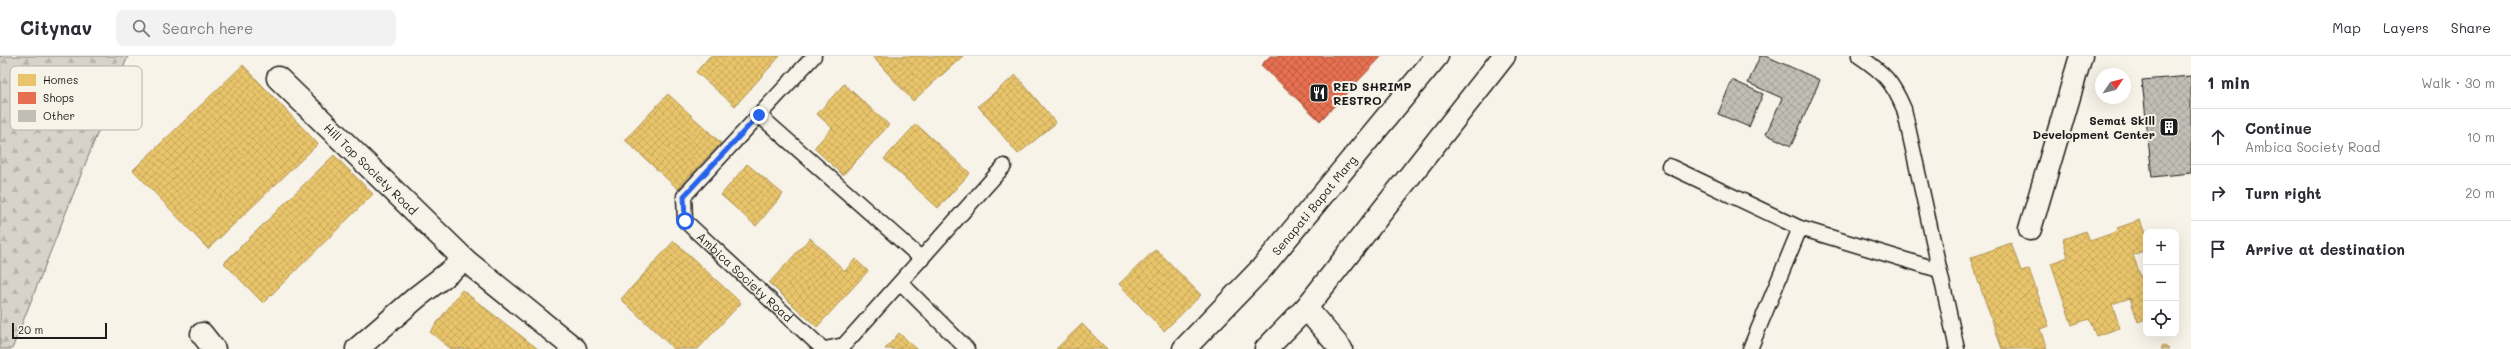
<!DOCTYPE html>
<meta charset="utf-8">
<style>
:root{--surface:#fff;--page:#f2f2f3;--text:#2b2b33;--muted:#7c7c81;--line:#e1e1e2}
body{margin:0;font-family:Mali,sans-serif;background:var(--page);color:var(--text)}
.controls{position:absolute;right:12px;bottom:12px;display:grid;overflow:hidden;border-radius:8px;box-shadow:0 4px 16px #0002}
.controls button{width:36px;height:36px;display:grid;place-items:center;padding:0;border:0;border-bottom:1px solid var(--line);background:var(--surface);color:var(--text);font:20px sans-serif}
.compass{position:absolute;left:2095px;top:12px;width:36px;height:36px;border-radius:50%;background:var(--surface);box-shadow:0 4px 16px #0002;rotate:55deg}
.scale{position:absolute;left:12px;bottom:10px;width:95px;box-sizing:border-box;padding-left:4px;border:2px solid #1c1c1c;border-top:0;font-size:11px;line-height:14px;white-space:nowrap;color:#1c1c1c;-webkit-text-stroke:3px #f7f3e8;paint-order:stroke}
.stop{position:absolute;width:12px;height:12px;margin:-9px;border:3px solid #2563eb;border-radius:50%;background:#fff}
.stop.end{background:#2563eb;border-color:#fff;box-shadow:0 1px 4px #0008}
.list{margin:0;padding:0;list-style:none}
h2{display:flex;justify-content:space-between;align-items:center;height:52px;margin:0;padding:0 16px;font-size:17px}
h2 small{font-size:13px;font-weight:400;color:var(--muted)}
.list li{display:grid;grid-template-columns:26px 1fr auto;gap:12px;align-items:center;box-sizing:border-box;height:56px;padding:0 16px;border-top:1px solid var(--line)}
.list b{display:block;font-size:15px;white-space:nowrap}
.list p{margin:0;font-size:13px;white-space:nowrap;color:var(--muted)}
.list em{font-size:13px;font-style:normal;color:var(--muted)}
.icon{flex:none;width:22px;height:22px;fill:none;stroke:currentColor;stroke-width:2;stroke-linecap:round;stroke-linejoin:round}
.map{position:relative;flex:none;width:2191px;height:293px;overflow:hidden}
header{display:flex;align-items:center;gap:24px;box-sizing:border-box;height:56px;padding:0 20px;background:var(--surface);border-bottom:1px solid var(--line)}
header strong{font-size:19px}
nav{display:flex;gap:22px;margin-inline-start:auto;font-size:14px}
.search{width:280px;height:36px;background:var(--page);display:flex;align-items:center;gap:10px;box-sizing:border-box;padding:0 14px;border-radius:8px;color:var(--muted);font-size:15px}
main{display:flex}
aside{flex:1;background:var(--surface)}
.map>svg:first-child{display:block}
.forest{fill:url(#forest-firs);stroke:#7a7874}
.homes{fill:url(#homes-cross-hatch);stroke:#ac9253}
.shops{fill:url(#shops-cross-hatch);stroke:#aa5641}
.building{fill:url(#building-cross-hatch);stroke:#1c1c1c}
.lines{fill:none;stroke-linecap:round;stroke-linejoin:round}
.service-casing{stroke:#1c1c1c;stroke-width:17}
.minor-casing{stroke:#1c1c1c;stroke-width:25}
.primary-casing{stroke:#1c1c1c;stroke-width:25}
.service{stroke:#f7f3e8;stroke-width:14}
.minor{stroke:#f7f3e8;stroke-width:22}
.primary{stroke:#f7f3e8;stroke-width:22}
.route{stroke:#2563eb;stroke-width:5}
.labels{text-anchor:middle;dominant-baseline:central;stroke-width:4;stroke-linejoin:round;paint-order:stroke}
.poi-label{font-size:12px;font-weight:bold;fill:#1c1c1c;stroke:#f7f3e8;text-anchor:start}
.street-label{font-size:12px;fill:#1c1c1c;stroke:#f7f3e8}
.key{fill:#f7f3e8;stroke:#b5b2ab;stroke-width:1}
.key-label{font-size:11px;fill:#1c1c1c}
</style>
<header>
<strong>Citynav</strong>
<div class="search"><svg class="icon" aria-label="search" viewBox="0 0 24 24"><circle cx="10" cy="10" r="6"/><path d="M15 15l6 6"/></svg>Search here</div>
<nav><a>Map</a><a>Layers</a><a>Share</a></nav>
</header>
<main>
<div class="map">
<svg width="2191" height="293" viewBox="0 0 2191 293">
<defs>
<pattern id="forest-firs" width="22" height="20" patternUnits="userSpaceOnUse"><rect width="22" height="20" fill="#d7d3cb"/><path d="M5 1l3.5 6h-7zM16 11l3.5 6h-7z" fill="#b8b5ae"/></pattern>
<pattern id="homes-cross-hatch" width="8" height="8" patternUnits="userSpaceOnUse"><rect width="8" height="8" fill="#e9c46a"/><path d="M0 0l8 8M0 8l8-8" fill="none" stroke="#c7a85b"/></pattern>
<pattern id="shops-cross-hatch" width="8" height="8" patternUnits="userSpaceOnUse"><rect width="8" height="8" fill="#e76f51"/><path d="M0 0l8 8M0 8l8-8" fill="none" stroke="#ba5a42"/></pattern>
<pattern id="building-cross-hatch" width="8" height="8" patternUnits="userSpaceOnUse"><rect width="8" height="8" fill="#c0beb5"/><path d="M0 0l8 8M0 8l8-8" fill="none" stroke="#a4a39b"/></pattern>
</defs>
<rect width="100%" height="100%" fill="#f7f3e8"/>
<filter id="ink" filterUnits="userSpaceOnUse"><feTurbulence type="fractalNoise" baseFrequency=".025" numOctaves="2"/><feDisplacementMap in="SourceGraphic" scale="8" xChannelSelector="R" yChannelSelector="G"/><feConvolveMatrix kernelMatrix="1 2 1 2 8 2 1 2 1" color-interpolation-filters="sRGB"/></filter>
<g filter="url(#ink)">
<!-- forest -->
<path class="forest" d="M0 0H128L12 293H0Z"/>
<!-- homes -->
<path class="homes" d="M710 0H780L735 50 696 16Z
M872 0H963L913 45Z
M243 9 318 88 208 193 133 114Z
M1016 19 1056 67 1018 98 978 50Z
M844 28 889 69 843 119 814 92 832 72 817 58Z
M668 38 721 87 678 133 625 84Z
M916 68 970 117 938 152 884 103Z
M334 99 373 138 263 247 224 207Z
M747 108 783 138 756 170 721 139Z
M2140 164 2146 180V194L2133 199 2144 230H2146V263L2138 266 2130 242 2112 248 2120 272 2096 280 2089 263 2072 269 2051 207 2068 201 2063 183 2086 175 2090 185 2119 175 2117 172Z
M810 182 845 215 855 203 868 215 817 271 769 227Z
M674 185 741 247 698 293H674L621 243Z
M2011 187 2021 215 2029 213 2049 270 2040 273 2047 293H2002L1970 202Z
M1156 193 1201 239 1164 275 1119 228Z
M462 234 538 293H451L430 276Z
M1082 268 1107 293H1056Z
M899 277 917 293H885Z
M2163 289 2169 293H2161Z"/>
<!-- shops -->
<path class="shops" d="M1270 0H1382L1320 65 1261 9Z"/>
<!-- building -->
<path class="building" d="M1760 0H1766L1820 24 1791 90 1766 78 1782 42 1748 27Z
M2191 20V117L2152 121 2142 24Z
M1732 24 1763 38 1749 71 1718 58Z"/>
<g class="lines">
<defs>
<g id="service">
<path id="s1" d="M814 0 684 140 685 165 823 293"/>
<path d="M1859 0C1884 17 1892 25 1904 53L1957 293"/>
<path d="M759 59 922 203"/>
<path d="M1669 110 1800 172 1939 214"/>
<path d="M901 227 967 293"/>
<path d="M825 293 844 289 1004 110"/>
<path d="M1750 293 1800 172"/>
</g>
<g id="minor">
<path id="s2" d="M278 22 465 204"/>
<path d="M2030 173 2081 0"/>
<path d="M1306 252 1341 293"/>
<path d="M202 278 214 293"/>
<path d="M357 293 417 241 465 204 575 293"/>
</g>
<g id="primary">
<path id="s3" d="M1184 293 1262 212 1437 0"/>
<path d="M1266 293 1306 252 1504 0"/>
</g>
</defs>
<!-- service casing -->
<use href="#service" class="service-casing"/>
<!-- minor casing -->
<use href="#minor" class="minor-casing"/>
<!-- primary casing -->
<use href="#primary" class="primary-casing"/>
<!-- service -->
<use href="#service" class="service"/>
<!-- minor -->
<use href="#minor" class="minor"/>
<!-- primary -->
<use href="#primary" class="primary"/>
</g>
</g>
<g class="lines" filter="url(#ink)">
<!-- route -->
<path class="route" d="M685 165 684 140 759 59"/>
</g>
<!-- icons -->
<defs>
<symbol id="restaurant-square" viewBox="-11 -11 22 22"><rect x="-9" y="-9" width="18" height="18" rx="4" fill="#1c1c1c" stroke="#f7f3e8"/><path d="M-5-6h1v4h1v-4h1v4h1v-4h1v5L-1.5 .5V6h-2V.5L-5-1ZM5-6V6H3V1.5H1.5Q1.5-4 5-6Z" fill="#fff"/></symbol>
<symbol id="building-square" viewBox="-11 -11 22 22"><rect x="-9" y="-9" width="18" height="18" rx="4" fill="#1c1c1c" stroke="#f7f3e8"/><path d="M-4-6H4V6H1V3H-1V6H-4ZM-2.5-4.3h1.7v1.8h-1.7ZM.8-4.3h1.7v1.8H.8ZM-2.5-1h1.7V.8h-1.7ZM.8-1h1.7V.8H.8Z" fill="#fff"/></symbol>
</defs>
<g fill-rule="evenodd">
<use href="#restaurant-square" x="1308" y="26" width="22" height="22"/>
<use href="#building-square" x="2158" y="60" width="22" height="22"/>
</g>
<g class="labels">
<!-- poi labels -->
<g class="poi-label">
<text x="1333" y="30">RED SHRIMP<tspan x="1333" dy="14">RESTRO</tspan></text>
<text x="2155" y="64" text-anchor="end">Semat Skill<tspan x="2155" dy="14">Development Center</tspan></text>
</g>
<!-- street labels -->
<g class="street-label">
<text stroke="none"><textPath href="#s2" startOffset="130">Hill Top Society Road</textPath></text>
<text stroke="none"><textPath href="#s3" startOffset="194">Senapati Bapat Marg</textPath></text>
<text stroke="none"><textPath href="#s1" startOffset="298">Ambica Society Road</textPath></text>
</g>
</g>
<!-- legend -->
<rect x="10" y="10" width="132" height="64" rx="6" class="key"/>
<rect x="18" y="18" width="18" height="12" fill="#e9c46a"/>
<rect x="18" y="36" width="18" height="12" fill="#e76f51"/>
<rect x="18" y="54" width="18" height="12" fill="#c0beb5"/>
<g class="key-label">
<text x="43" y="28">Homes</text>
<text x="43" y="46">Shops</text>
<text x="43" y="64">Other</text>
</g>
</svg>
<div class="controls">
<button>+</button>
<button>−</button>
<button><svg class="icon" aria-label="locate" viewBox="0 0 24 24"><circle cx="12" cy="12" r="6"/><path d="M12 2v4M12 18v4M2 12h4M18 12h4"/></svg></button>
</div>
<svg class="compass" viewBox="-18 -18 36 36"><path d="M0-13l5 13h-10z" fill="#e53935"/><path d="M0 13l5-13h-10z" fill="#7c7c81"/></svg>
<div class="scale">20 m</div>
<div class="stop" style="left:685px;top:165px"></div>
<div class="stop end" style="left:759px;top:59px"></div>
</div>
<aside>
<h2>1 min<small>Walk · 30 m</small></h2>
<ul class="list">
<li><svg class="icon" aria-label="ahead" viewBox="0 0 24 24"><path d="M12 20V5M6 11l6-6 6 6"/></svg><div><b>Continue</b><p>Ambica Society Road</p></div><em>10 m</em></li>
<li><svg class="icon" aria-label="right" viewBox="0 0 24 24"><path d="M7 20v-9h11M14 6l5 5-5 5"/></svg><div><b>Turn right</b></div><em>20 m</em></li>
<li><svg class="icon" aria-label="arrive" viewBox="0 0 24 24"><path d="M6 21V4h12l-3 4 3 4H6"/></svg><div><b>Arrive at destination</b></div></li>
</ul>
</aside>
</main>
